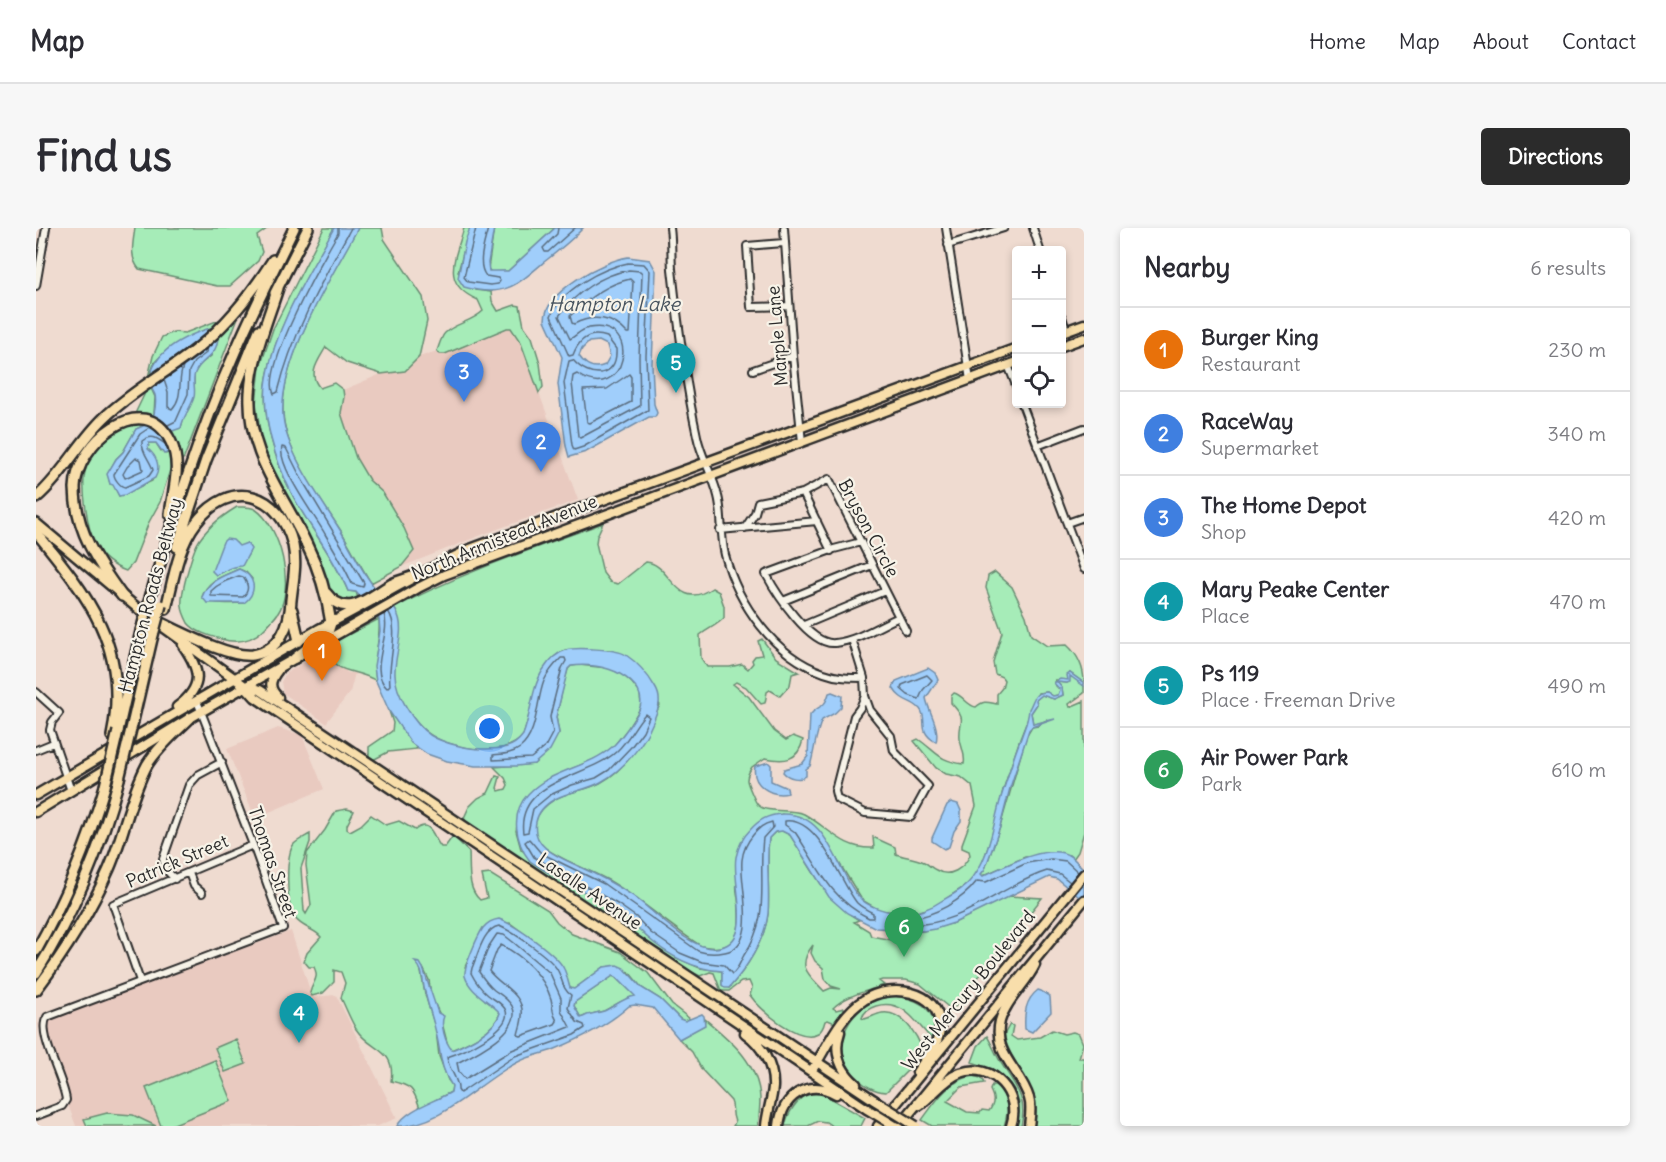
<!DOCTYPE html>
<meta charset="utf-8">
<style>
:root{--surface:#fff;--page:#f7f7f7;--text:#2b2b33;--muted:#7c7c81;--line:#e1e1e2;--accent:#2b2b2b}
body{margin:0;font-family:Delius,sans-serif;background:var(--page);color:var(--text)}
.controls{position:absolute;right:18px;top:18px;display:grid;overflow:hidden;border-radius:6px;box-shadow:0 3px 9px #0003}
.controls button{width:54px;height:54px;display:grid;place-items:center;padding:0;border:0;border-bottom:2px solid var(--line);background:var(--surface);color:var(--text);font:30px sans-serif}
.you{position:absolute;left:454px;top:501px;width:21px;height:21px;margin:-15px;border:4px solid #fff;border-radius:50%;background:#1a73e8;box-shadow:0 0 0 9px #1a73e833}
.badge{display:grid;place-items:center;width:39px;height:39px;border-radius:50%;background:var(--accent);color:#fff;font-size:20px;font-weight:700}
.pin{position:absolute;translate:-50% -50px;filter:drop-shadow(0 2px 3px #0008)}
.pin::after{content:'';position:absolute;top:32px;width:21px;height:18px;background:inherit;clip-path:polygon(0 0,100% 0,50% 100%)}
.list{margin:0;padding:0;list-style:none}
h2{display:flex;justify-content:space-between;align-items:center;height:78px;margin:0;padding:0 24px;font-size:26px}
h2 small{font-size:20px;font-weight:400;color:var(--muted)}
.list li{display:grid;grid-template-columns:39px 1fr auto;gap:18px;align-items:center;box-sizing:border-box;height:84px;padding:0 24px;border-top:2px solid var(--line)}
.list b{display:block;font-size:22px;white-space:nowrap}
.list p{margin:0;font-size:20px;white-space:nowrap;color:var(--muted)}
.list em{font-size:20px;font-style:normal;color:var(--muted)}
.icon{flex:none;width:33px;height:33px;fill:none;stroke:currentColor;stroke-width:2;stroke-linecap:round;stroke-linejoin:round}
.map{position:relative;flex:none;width:1048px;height:898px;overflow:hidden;border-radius:6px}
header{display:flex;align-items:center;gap:36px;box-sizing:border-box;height:84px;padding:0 30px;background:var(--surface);border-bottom:2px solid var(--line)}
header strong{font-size:28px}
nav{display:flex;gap:33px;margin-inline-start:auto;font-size:21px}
.intro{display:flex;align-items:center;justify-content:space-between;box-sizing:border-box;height:144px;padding:0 36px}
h1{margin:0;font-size:42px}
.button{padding:15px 27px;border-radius:6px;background:var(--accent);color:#fff;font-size:21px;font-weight:700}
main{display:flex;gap:36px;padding:0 36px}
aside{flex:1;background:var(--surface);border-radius:6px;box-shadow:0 3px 9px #0003}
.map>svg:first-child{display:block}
.built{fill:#e9cac0}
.green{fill:#a6ecb8;stroke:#688c72;stroke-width:1.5;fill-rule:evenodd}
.water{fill:#a0cefb;stroke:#718da8;stroke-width:1.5;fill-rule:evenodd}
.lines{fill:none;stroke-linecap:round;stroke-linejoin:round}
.shore{stroke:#5a6c7e;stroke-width:1.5}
.minor-casing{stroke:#2b2b2b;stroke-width:10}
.major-casing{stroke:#2b2b2b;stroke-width:13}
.highway-casing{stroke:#2b2b2b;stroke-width:14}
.minor{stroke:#f7f3e8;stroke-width:6}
.major{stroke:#f8deab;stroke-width:8}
.highway{stroke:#f8deab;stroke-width:9}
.major-bridge-casing{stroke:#2b2b2b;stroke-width:13;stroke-linecap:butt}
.highway-bridge-casing{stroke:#2b2b2b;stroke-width:14;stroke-linecap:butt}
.major-bridge{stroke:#f8deab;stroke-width:8}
.highway-bridge{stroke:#f8deab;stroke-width:9}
.labels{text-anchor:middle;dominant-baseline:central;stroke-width:4.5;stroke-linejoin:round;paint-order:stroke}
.street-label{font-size:18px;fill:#2b2b2b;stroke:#f7f3e8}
.water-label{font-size:20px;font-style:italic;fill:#48545f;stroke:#f7f3e8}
</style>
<header>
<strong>Map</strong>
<nav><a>Home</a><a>Map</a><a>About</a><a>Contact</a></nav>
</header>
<div class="intro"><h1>Find us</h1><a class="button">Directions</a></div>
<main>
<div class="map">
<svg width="1048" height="898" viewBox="0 0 1048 898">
<rect width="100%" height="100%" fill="#efdbd0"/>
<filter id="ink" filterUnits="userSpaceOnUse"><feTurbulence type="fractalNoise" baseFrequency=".0167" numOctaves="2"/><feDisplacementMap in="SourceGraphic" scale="12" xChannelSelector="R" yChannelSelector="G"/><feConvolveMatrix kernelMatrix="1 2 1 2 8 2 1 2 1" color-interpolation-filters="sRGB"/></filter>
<g filter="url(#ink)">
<!-- built -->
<path class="built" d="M471 100H475L485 115 542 272 448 306 365 339 378 323 347 265 333 252 320 230 305 185 308 169 307 162 345 146 369 143 383 129 401 123 404 126Z
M291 421V425L312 445H319L314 464 290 495 247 465 245 454 250 445Z
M242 500 266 507 288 561 219 590 191 521Z
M255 703 276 769 300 767 361 890 342 898H40L2 796Z"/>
<!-- green -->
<path class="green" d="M99 0H232L221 8 226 24 222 33 194 58H181L103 41C93 29 97 15 99 0Z
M288 0H298C273 46 240 97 231 150 224 186 240 236 257 268 274 300 298 329 312 363L320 364 322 370 319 372H306L297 367 292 359 283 328 236 243 226 217 220 176 224 139 237 101Z
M322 0H346L348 11 387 69 391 93 383 129 369 143 345 146 311 135 290 119C282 133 271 146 284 160L298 155 307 162 308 169 305 185 320 230 333 252 347 265 368 300 378 323 365 339 335 355C325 338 315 320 305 303 285 272 254 231 248 194 238 139 295 48 322 0Z
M428 0H434L422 44 439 62 455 64 456 73 462 83 479 77 484 78 488 98 496 109 504 135 507 159 503 165 485 115 475 100H471L409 126H404L401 123C403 118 405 109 409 105 419 95 436 94 447 83L442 72C404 56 419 31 428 0Z
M458 0H519L472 43 455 44 452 41Z
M183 92 194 97 201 92 148 230 134 242 124 274 113 294 97 335 90 343C78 339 64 328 59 317 52 303 45 259 49 244 52 231 65 211 77 203 82 200 88 198 94 196L108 167 117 128 126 109 137 104 149 105ZM168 102 182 110 175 128 163 137 158 146V166L147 191 145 200 134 202 136 223 130 226 125 223 120 215H113L112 221 121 236 116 253 83 268 77 256H74L72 246 80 231 87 224 100 201 107 198 118 186 119 169 114 158 115 144 119 134 133 120Z
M201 279C207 279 213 278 219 281 245 298 259 360 242 385 239 390 234 394 230 399 218 412 202 416 185 411 174 408 159 404 152 395 150 391 146 382 146 378 144 366 156 326 161 316 170 300 186 288 201 279ZM200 315 203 319 213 325C203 342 195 339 177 343L183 328ZM203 341 210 344 216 351 208 375C195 375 176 378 166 369 172 351 188 348 203 341Z
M567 295 561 308 560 315 567 345 574 354 582 356 610 334C635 335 639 385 676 360L683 364 688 378V390C680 398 673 400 664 407L665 430 671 439H694L706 436 712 441 717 435 716 432 719 428 726 427 722 413 726 411 740 430 763 444 756 446 754 457 744 468 734 462 731 464 729 475 725 476 710 459 700 454 697 456 713 469 738 503 750 512 757 508 767 512C762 533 749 534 729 530L716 539C714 542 711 548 711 552 711 555 720 576 722 577 731 586 756 580 768 586 792 599 807 622 838 620L837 609 859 619 860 626C869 629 879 630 888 634 892 636 895 640 900 642 914 651 928 640 934 627L933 623 926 620V616L940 578 936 558 925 549 910 546 900 540 878 513 882 511C901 524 902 533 928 536 930 527 925 520 924 511 922 492 933 494 915 475V468L918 465C927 467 931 478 940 479 948 472 951 474 961 476V466L966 460 968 452 966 449 959 446 957 434 966 404 950 360 952 348 959 344 976 359 990 388 995 407 1011 418 1031 417C1042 427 1048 440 1048 455L1034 445 1032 452H1019L1020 458 1024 462 1022 467 1017 468 1011 464 1002 465 984 511 967 562 957 605 944 642 931 657 899 678 882 684 864 685 843 682 826 672 786 607 746 586C733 605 711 632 702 652 699 657 701 664 702 670 705 702 705 726 665 718 633 698 605 671 572 652 560 645 546 640 534 634 522 628 508 622 501 611 492 596 505 580 516 573 531 563 549 563 564 555 595 539 609 506 624 477L576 422H529C497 438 498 478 487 508 469 531 413 521 392 505 379 496 368 478 362 464 354 441 360 410 361 385L358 380C425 345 496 321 567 295Z
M343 391C345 413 336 429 340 453 323 441 295 447 291 421L300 413Z
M543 437 572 440 586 446 596 455 604 465 605 479 592 500 577 519 561 530 510 552 484 580 480 603 485 621 506 641 558 668 597 693 611 709 641 730 664 740 686 743V757L693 760C710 741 729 712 732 686 734 661 730 635 733 610L739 604 746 603 754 607C775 638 789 673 823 692L818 694 833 703 835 708 856 712 860 709H869L879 703H887L918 695 972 668 1006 670 916 782 884 756 870 752H846L843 753 848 757C831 764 811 766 797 780L800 782 808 780V784L799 795 792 792 789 793C788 797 786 803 782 805 763 816 723 781 714 767L716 760 713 753 705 754 693 763H685L678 745 674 744 664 748 638 735 431 595 428 590 433 579 442 570 452 565 460 548 464 549 461 560 463 563 470 561 472 557 469 550 458 539 498 536 523 505 520 489 528 455 532 441 535 438ZM777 717 775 725 779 733 787 740 789 751 795 758 805 761 795 760 788 763C772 746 760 739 777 717Z
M1033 448H1036L1048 458V465L1033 476 1034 479 1048 473V604L1042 624 1037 631 1033 627 989 629 946 648 945 646 949 641 964 599 990 509 996 499 1002 498 1011 492 999 497 997 496 995 485 1001 476 1000 472 1006 467 1018 471 1027 467 1026 460 1021 454 1031 455Z
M353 483 381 521 352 524 335 533 333 531V519L356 503 357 495Z
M311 581 318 583 311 597V601L314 603 325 597 335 587 350 597 363 593 379 602C395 590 396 608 405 619H409L417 608 433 624C434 640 431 661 444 672L451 670 446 647 454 646 512 682 521 694 536 706 584 724 612 745 636 777 654 791 648 793 644 791 624 771 606 760 593 744 568 739 538 761 534 760 524 736 501 715 474 695 447 700 429 739 449 772 459 778 464 785C459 803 432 815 415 822L412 818 404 787 395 768 393 752 387 740 384 738 389 766 400 802 403 828 412 852 416 857 415 864 384 880C377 860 376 858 355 853 360 820 335 824 320 801 314 791 310 780 305 770L309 755 305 744 298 742V754L287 765 276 768 274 765C276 754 284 751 278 739H273L268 733 271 725 285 709C279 701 266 700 259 690 250 679 249 627 258 616 262 612 269 609 274 606V614L265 640 268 683 270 686 275 677 270 637 271 625 289 602 300 583Z
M577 748 580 749 600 768C587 771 579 777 568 783 559 786 554 785 545 790L538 778 539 774Z
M850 768C868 768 890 771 897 791 899 798 899 804 895 810 880 795 867 770 840 778 833 780 828 783 826 790L828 791C834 790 840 786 846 785 865 782 882 807 886 822L872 842 850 864C837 863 826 856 818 847 791 815 815 778 850 768Z
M669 791C694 812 722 834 724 870 724 879 723 889 722 898H697L699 894C695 884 698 879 695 873L666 842 656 824 643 811 668 797Z
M974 796 977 798 975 808 981 812 1004 809 1016 802 1028 806 1037 804 1043 806 1047 816 1043 830H1048V898H998C999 890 1001 881 999 873 993 849 973 832 968 807Z
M951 808C956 816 959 825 964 833 978 857 992 868 985 898H980C992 862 967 844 936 834L942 818Z
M200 811 210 836 189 844 179 820Z
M179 832 196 873 133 898H125L110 860Z
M936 848 945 850 948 855 925 859 911 873 931 884 944 885 946 882 953 883C959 875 958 870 954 862L956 857H959C973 867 973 883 968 898H896L886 892C900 873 912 853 936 848Z
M774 864H783L829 890 825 898H796L790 894 782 893 772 898H749C751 885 763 869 774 864Z
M71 885 97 887 120 898H51L48 891Z"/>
<!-- water -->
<path class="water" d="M298 0H322C295 50 243 131 247 188 250 225 287 274 306 305 316 322 324 340 336 356 342 365 355 374 360 383 371 401 358 426 359 446 359 465 378 496 394 507 407 515 431 521 446 521 463 521 476 522 487 507 495 487 495 461 507 442 512 434 520 425 530 422 539 419 582 421 590 427 602 435 612 447 619 459 627 472 622 481 617 494 607 518 588 541 565 554 552 562 534 563 519 571 510 576 502 584 500 594 495 619 523 629 542 638 562 647 579 656 597 668 617 682 654 722 679 720 721 717 695 656 700 629 702 620 707 609 714 602 723 592 731 587 746 586 795 584 800 647 826 672 835 680 849 683 861 685 877 687 894 681 907 672 916 667 926 662 933 654 955 630 957 593 967 563 973 545 978 527 985 510 989 498 992 494 993 481 999 471 996 465 1011 464L1017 468 1022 467 1024 462 1018 455 1024 451 1032 452 1031 447 1034 445 1048 455V458L1034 448V454L1031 455 1021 454 1026 460 1027 467 1018 471 1006 467 1000 472 1001 476 995 485 997 496 1019 491 996 499 993 502 974 560 964 599 949 641 945 646 947 648C967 639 1012 614 1034 628 1039 631 1043 637 1048 641V673L1021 651 1013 649 918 695 899 701 887 703 840 700 811 685 793 669 754 607 746 603 739 604 733 610C730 636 734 661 732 686 729 712 710 741 693 760H689L686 757V743C659 742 631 727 611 709 600 699 592 689 579 681 552 664 521 652 494 633 479 614 474 585 492 566 514 542 552 540 576 519 586 510 594 497 601 486 611 469 600 455 584 446 570 438 551 436 535 438L532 441 520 489 523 505 514 522 498 536 481 538H439L411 533 391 526 375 515 353 483 340 453 338 438 344 403 343 391 320 364 312 363C298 329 274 300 257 268 240 235 224 187 231 150 240 96 272 47 298 0Z
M434 0H458L452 35 453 43H472L519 0H547C535 13 522 23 508 34 480 58 467 70 428 59L422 50 429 14Z
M592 29 614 32 620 43 616 136 618 176 621 185 619 189H613L550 224 533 229 530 218 522 156 526 129 509 92C509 63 567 33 592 29ZM563 113 571 117 574 128 569 137C558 142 549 137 543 128L546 121 553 114Z
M174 100 182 104C183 131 166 128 159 145 156 153 160 161 158 169 155 180 147 188 145 200L134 204 138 210 136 223 128 226 120 215H113L112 221C121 228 125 240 119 250L89 267 83 268 77 257 74 256 71 246 80 231 87 224 100 201 107 198 118 186C119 181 120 171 119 167 117 162 114 160 114 154 115 124 149 108 174 100Z
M190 311 197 312 203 318 211 315 215 321 206 338C195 338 190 343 180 347L176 343 187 314Z
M203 341C220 348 222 364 208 375H171L166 369C173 351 188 348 203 341Z
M892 440 899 445 902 452 890 470C893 485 904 499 900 514 880 503 893 492 884 481 875 471 866 475 857 460L860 453Z
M796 464 806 468 805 479 799 485 786 492C779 507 779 522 774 538L770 541V548C764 553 752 550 747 544L748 541 766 536 772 528 774 487C782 476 788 483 793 465Z
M732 534 735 537V553L751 560 752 565C735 569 715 557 719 538Z
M915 574 922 576 925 583V593L918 603 913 619 908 621 896 613V610L911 577Z
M463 691C479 697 521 726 528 741 531 747 532 754 534 760L538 761 568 739 581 737 588 740 606 760 624 771 644 791 649 793 666 786 668 788 669 797 643 811 617 780 599 777 593 778C571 798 544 811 517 822 505 826 493 828 482 834 442 854 407 898 361 898 372 880 398 874 415 864L416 858C404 841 405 824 400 805 397 791 392 778 389 764 386 753 388 742 379 734L384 735 387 740 402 785 408 788C404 797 409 814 416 822 432 815 459 803 464 785 454 773 434 765 429 748 427 741 442 707 447 700 451 695 456 692 463 691ZM577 748 580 749 599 768C587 770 579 778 568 783 559 786 555 784 545 790L538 778 539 774Z
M1002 762 1005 763 1014 769 1015 784 996 804 989 801C988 786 989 772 1002 762Z"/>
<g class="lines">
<!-- shore -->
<path class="shore" d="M302 0V5C287 31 225 140 238 166L242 164C256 106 286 53 315 0
M440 0 428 49 432 54 454 57 462 56 464 53 462 50 450 48C440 36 449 14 452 0
M522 0 521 6 507 20 509 24H512L539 0
M592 35 608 36 614 43 610 128 612 182 547 219 538 222 536 217 528 155 533 133 537 132C553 151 582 151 580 121L571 109C554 103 543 111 537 127L533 128 515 88C525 62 566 40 592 35Z
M593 42 604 43 606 45 603 129 604 178 544 210 542 208 536 155 537 148 541 146C590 179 608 90 553 100 545 101 540 108 534 111L523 88C539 65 565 47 593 42Z
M594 51 597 54 594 105H591C577 89 557 86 538 96L536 95 534 88C551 71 570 56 594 51Z
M593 146 595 149V174L554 195 551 194 547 162 571 161Z
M128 152 132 164V179L136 181C148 168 141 154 147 139
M130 198 140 193 152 166 153 143 158 134 169 126 173 118
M113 200 104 206 78 246C78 251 85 259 89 259L113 248 117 242C114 232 105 224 106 213 116 206 121 210 129 216
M246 219 250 220 265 250 328 355 327 359 316 356C310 341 298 321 289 306 279 288 241 238 246 219Z
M100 230 105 232 107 242 89 250 87 246 91 239Z
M203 348 207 349C212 356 214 362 207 369L175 368V363C183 355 192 352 203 348Z
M348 386C356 408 331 441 351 460L354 457C351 436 365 401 352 383
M525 430H529L530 433 526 440 516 480 514 489 517 504 509 519 495 530 457 532V527C466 526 476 526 484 520 502 506 500 473 508 453 512 444 518 437 525 430Z
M891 447 896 452 887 462 883 471 872 467 865 461 866 457Z
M609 486 613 489 607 503 595 519 573 542 560 550 536 557 514 567 497 581 492 604 487 605C480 551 553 550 581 523 593 512 599 497 609 486Z
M749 593C784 589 803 653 821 675 825 679 831 682 837 685V690H833C794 671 782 638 759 604L749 597Z
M736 594 737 599 727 610C722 653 735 689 708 727 704 734 702 742 696 746L688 737 666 734 644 725 615 705 600 689 583 677 498 629 489 614 493 611 505 625 568 656 662 723C672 726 679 726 689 724 724 717 703 657 706 632 707 623 712 613 717 607 723 600 727 596 736 594Z
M1034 654 1024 646 1011 643C965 657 924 700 874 696L871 694 873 691C898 688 926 673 941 653L950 654 991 635 1015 631 1030 633 1042 644
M463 698C476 703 516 730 522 743 527 752 526 761 535 767L532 780 541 794 548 797 549 800 538 807 479 828 424 865 422 862C423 851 412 841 411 829 424 825 476 802 470 783 467 775 458 772 452 767 445 761 439 753 435 745L436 740C442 727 447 701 463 698Z
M461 706 468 707 477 714 514 745 525 770V782L534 799 476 822 429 851 423 844 421 835C437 827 489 802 476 778 471 770 465 767 458 762 452 757 447 750 443 744L453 718Z
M465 717C487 728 508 748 515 771 517 779 516 785 521 793L519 796 485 808 482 807C483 801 486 795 486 788 489 766 464 758 453 743L461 722Z"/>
<defs>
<path id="minor" d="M634 0C636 14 635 27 636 41 642 96 649 153 661 208 665 229 677 247 682 268 687 287 684 307 689 327 702 376 738 428 788 445 801 450 814 450 828 450
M748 0 757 128 766 214
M910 0 934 152
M997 0 1004 22
M748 15 711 18 715 79 753 78
M912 17 968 0
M0 58 10 0
M1026 89 1030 102
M972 137 981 160
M717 142 757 128
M986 176 1048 341
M1001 218 1048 200
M767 265 795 323
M1031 295 1048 289
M709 300 719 285 722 274 767 265 793 251 870 403
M684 302 781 293
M825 314 798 321 730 346C740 365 774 418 799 415 820 413 843 398 863 389
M747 373 836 337
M768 397 849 363
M816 411 828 450 829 468
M0 464 23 485 16 494 14 502 35 563
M829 468 834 482 855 508 858 523 892 558 875 589 829 585 801 571 799 563 818 488 824 480Z
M0 522 17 515
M153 645 158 658 166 665
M139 651 130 642 127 631 153 557 162 547 186 534
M104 753 77 676 217 617
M0 888 26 878 30 872C28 851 0 805 11 789L247 700 217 617 161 473"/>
<path id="major" d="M1026 104 1048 96
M1026 118 1048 110
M0 295 112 389
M123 396 209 458 219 469 831 881
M277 420 382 360 408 347 981 134
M210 458 224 462 838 872
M242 469C232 460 234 452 242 442
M141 479C169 458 164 442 147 417
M0 567 283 401C334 375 383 345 434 321L981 120
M0 584 154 490 263 428
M804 804C797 824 804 842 820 856
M709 805C726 817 738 838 737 859 736 872 731 885 730 898
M778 839C792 817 805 786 828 772 853 755 904 761 904 799 904 816 889 831 881 844
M884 877C898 867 908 851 924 845 957 833 986 867 975 898
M743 898C746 868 772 850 800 866
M842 898 1048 646
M863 898 1048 672
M993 898C994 889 996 879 993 870 985 842 956 826 964 793 970 772 990 756 999 737"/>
<path id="highway" d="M242 60C231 94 216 129 214 165 211 227 247 265 271 317 283 341 291 368 295 395L292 404 259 430
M239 65 272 0
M0 270C26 248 43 214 68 190 97 162 132 144 163 119 193 95 216 65 237 32
M0 304C52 368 94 419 76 508
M141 319 170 232 223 102
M290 365C311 393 334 368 356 356 365 352 374 350 383 346
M86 368C62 335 39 302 39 260 40 215 108 158 135 214 146 237 137 262 134 286
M114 370C138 286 164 203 199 124 217 82 238 41 258 0
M256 382 263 413
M115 390C140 401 191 430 217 427 245 422 254 396 255 372 257 353 261 336 257 317 244 264 194 249 160 295 142 318 137 353 130 381
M97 493 116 411
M82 503 105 403
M0 723C30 670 52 615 69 558
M0 745C38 685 65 620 83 551
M0 762C29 724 54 684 73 641 88 607 94 569 111 537 122 519 139 505 154 490"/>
</defs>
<!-- minor casing -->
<use href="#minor" class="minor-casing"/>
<!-- major casing -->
<use href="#major" class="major-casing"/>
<!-- highway casing -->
<use href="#highway" class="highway-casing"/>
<!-- minor -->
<use href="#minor" class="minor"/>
<!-- major -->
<use href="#major" class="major"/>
<!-- highway -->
<use href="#highway" class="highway"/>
<defs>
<path id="major-bridge" d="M838 872 880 898
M831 881 859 898"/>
<path id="highway-bridge" d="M105 403 114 370
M116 411 125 377
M83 551 97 493
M69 558 82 503"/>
</defs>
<!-- major-bridge casing -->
<use href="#major-bridge" class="major-bridge-casing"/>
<!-- highway-bridge casing -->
<use href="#highway-bridge" class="highway-bridge-casing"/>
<!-- major-bridge -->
<use href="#major-bridge" class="major-bridge"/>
<!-- highway-bridge -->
<use href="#highway-bridge" class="highway-bridge"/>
</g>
</g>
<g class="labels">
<!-- street labels -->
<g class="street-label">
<text transform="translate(741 108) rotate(-95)">Marple Lane</text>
<text transform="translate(833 300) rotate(62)">Bryson Circle</text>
<text transform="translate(468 309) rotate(-22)">North Armistead Avenue</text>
<text transform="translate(114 367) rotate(-75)">Hampton Roads Beltway</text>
<text transform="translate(141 633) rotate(-23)">Patrick Street</text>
<text transform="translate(237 634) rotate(71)">Thomas Street</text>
<text transform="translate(554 663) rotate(34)">Lasalle Avenue</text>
<text transform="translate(932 762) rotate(-51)">West Mercury Boulevard</text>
</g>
<!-- water labels -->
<g class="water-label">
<text x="578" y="75">Hampton Lake</text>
</g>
</g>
</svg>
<div class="controls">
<button>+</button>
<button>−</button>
<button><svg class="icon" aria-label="locate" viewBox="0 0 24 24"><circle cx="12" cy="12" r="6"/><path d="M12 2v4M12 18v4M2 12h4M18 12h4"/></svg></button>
</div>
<div class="you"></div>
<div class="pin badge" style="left:286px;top:453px;background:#e8710a">1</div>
<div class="pin badge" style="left:505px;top:244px;background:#3f7fe0">2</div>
<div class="pin badge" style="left:428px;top:174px;background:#3f7fe0">3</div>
<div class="pin badge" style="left:263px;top:815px;background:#0f9aa8">4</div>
<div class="pin badge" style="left:640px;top:165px;background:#0f9aa8">5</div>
<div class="pin badge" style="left:868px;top:729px;background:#2e9e5b">6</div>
</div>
<aside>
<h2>Nearby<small>6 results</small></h2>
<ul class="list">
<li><span class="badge" style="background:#e8710a">1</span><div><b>Burger King</b><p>Restaurant</p></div><em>230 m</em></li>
<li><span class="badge" style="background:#3f7fe0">2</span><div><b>RaceWay</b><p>Supermarket</p></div><em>340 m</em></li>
<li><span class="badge" style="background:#3f7fe0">3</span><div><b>The Home Depot</b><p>Shop</p></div><em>420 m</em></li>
<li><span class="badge" style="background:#0f9aa8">4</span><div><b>Mary Peake Center</b><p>Place</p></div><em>470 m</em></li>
<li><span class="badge" style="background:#0f9aa8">5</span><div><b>Ps 119</b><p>Place · Freeman Drive</p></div><em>490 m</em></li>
<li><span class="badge" style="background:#2e9e5b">6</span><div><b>Air Power Park</b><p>Park</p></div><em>610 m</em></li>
</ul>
</aside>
</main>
